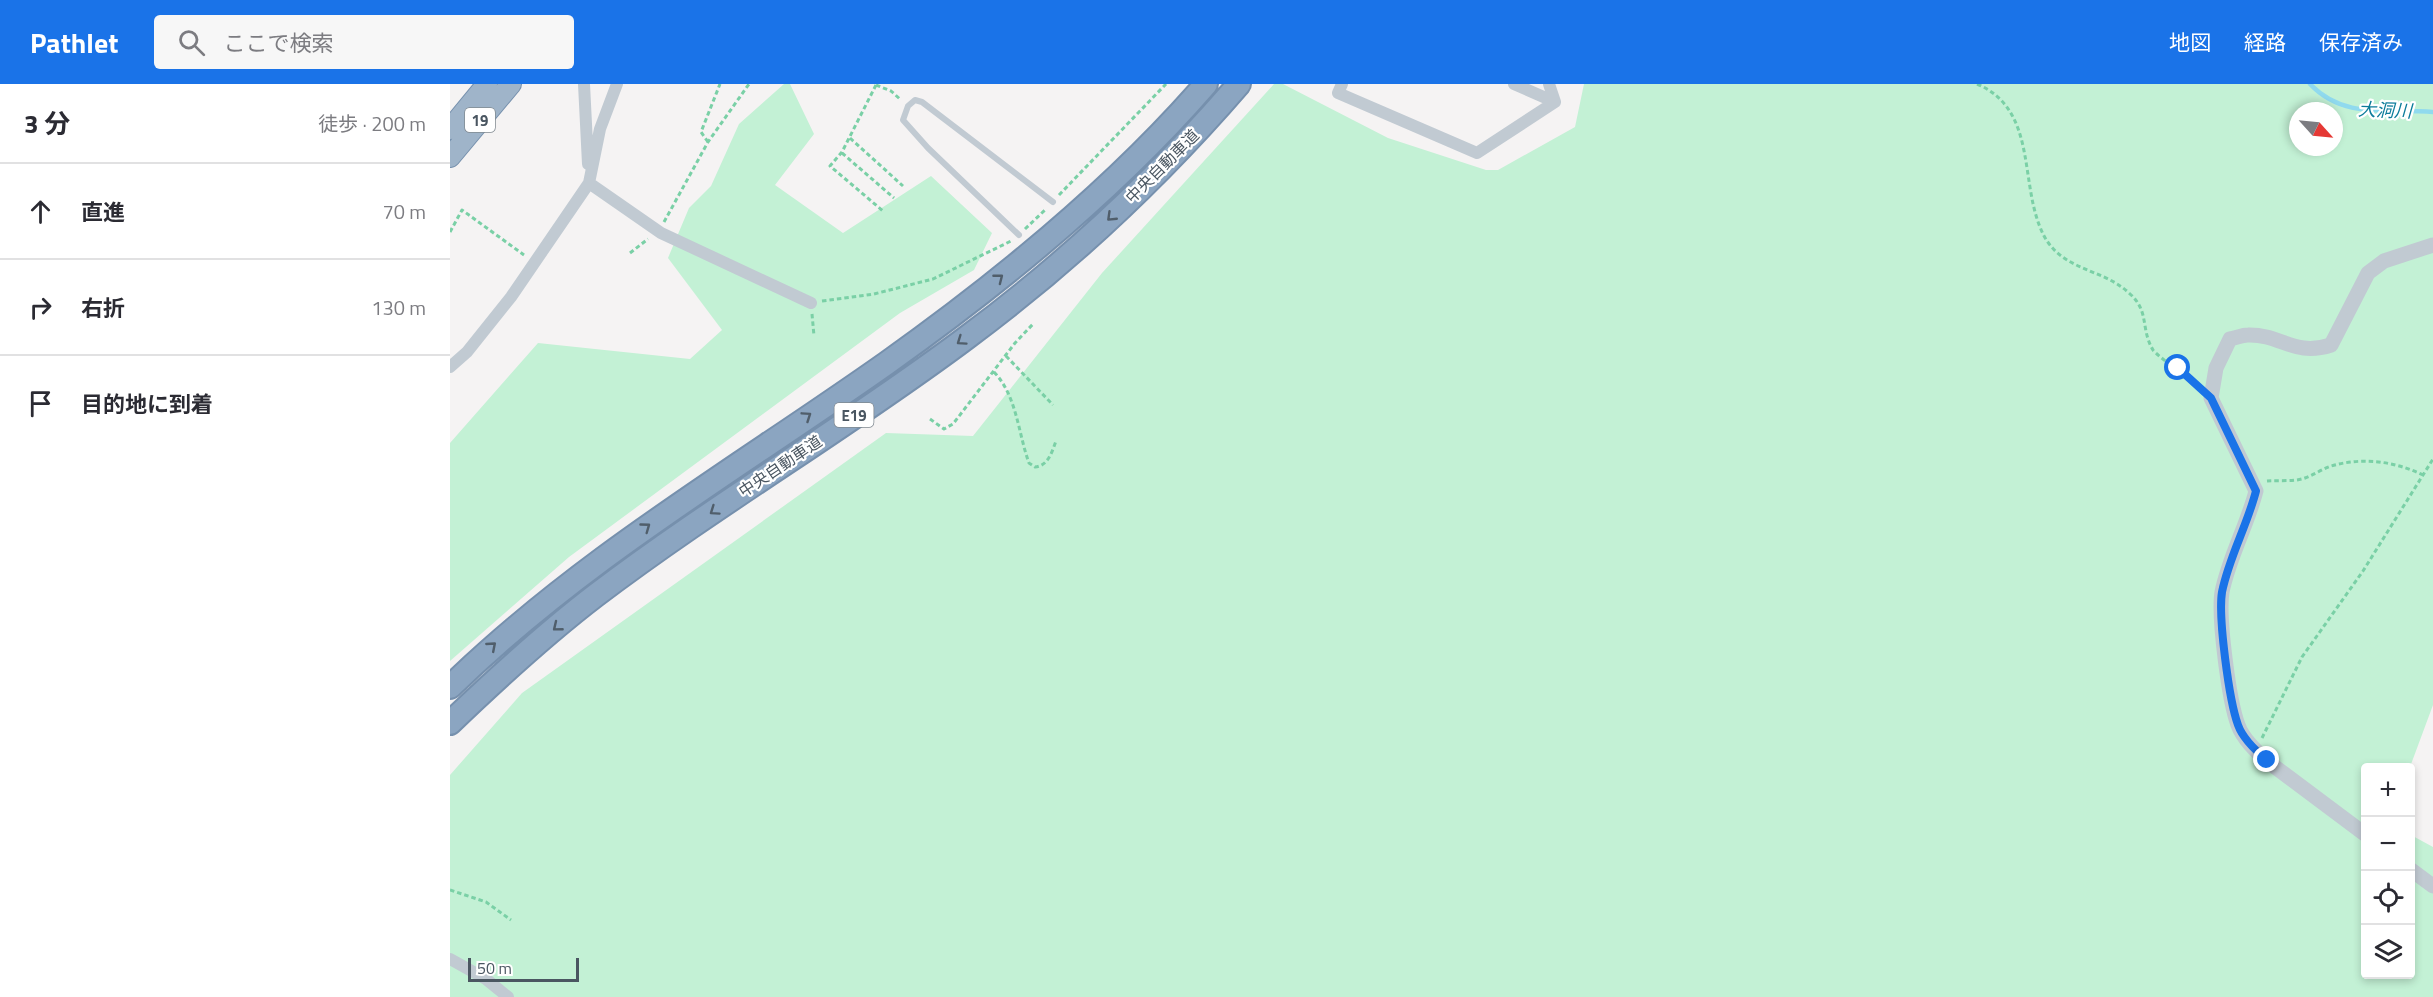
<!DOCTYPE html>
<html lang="ja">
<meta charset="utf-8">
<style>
:root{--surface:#fff;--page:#f7f7f7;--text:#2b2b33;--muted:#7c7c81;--line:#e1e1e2;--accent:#1a73e8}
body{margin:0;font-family:"Titillium Web","Noto Sans JP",sans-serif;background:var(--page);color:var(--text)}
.controls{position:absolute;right:18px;bottom:18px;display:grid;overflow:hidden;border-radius:6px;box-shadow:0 3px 9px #0003}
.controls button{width:54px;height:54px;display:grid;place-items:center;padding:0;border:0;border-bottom:2px solid var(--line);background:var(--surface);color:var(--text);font:30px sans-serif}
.compass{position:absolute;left:1839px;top:18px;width:54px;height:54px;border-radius:50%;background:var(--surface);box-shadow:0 3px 9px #0003;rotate:117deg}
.scale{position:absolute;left:18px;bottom:15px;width:111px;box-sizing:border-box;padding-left:6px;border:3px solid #4a5661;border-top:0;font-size:16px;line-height:21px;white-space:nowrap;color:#4a5661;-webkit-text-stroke:4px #fff;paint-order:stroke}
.stop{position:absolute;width:18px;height:18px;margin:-14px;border:4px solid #1a73e8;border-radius:50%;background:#fff}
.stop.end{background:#1a73e8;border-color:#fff;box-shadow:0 2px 6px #0008}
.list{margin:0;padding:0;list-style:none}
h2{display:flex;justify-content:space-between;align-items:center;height:78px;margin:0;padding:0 24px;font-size:26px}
h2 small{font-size:20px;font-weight:400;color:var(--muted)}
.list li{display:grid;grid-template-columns:39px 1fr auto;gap:18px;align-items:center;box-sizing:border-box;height:96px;padding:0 24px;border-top:2px solid var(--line)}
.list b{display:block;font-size:22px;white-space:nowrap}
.list em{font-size:20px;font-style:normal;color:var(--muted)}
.icon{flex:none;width:33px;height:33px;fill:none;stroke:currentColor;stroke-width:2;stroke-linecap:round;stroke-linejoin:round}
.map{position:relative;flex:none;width:1983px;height:913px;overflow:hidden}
header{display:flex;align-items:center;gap:36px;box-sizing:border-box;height:84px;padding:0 30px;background:var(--accent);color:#fff}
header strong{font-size:28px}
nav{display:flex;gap:33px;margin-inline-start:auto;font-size:21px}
.search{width:420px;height:54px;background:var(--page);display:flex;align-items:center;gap:15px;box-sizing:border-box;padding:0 21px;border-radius:6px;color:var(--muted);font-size:22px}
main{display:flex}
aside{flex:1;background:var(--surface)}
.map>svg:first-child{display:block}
.green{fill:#c3f1d5;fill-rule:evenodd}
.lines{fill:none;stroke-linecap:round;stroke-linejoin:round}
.stream{stroke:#90daee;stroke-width:4.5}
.trunk-casing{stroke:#7690ad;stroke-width:22}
.motorway-casing{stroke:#7690ad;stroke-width:26}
.path{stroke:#7ad0a6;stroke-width:3;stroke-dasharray:4.5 3;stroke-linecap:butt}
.service{stroke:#c1cad2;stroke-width:6}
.minor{stroke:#c1cad2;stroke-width:12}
.tertiary{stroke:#c1cad2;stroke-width:15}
.trunk{stroke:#9fb4c9;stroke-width:20}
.motorway{stroke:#8ba5c1;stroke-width:22}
.oneway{stroke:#505e6b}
.route{stroke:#1a73e8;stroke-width:8}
.labels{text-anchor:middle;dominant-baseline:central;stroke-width:4.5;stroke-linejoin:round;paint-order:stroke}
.shield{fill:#fff;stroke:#808990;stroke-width:1.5}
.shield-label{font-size:15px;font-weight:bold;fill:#4a5661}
.street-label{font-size:16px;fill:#4a5661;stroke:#fff}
.water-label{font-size:18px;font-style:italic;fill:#0c7c9b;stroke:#fff}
</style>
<header>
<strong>Pathlet</strong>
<div class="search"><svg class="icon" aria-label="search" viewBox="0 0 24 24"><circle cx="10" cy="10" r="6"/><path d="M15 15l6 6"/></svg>ここで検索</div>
<nav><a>地図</a><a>経路</a><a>保存済み</a></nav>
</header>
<main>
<aside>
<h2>3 分<small>徒歩 · 200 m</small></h2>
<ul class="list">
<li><svg class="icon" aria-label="ahead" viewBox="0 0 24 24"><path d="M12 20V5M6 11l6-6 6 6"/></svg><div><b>直進</b></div><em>70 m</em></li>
<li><svg class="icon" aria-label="right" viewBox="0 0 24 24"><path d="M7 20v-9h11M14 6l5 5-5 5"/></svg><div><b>右折</b></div><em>130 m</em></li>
<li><svg class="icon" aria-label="arrive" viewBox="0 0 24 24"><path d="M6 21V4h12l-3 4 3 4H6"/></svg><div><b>目的地に到着</b></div></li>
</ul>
</aside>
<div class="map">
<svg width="1983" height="913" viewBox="0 0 1983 913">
<rect width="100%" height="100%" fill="#f5f3f3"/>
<!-- green -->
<path class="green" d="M334 0H340L364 50 325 101 393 149 481 92 542 149 524 186 450 229 119 473 0 577V359L88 259 240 275 272 246 218 174 239 124 261 102 289 40Z
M824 0H833L938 54 1036 86H1048L1125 43 1134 0H1983V621L1960 683 1916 684V890H1960L1961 751 1983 763V913H0V691L72 609 436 349 523 352 652 189ZM1848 27H1884V63H1848Z"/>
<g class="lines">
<!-- stream -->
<path class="stream" d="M1860 0C1894 36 1938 24 1983 28"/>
<defs>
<path id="trunk" d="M0 45 37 0
M0 73 61 0"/>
<path id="motorway" d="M0 603C133 474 287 385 437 279 551 198 664 106 756 0
M0 639C47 594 95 550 146 511 266 420 396 344 516 254 616 180 708 94 789 0"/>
</defs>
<!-- trunk casing -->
<use href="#trunk" class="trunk-casing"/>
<!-- motorway casing -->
<use href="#motorway" class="motorway-casing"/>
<!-- path -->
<path class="path" d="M1527 0C1586 25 1570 94 1590 143 1607 188 1650 182 1679 209 1700 227 1690 244 1703 266 1706 271 1741 296 1749 303
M426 1 392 68 380 82 433 127
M426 1 441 7 451 16
M400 54 453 102
M258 58 251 48 270 0
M392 69 444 114
M609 111 716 0
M214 138 258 58 299 0
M575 145 596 125
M0 148 12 126 74 171
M180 169 198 155
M372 217 424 210 483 195 561 157
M362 230 364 252
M556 272 603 321
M544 288C567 312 568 349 579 379L585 383C598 382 602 368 606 357
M480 335 494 345 503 340 565 259 583 240
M1817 397C1829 396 1844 398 1855 394 1864 391 1872 385 1881 382 1912 373 1944 377 1973 391
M1812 654 1852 573 1913 487 1983 375
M0 806 36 818 61 836"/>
<!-- service -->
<path class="service" d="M569 151 478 64 453 36 458 22 465 16 472 18 603 118"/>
<!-- minor -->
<path class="minor" d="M134 0 138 80
M892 0 888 9 1027 69 1105 18 1099 0
M1064 0 1105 18
M139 99 211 149 361 219
M0 283 17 268 61 213 139 99 150 45 167 0
M0 875 36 895 58 913"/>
<!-- tertiary -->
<path class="tertiary" d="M1916 751 1817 677C1806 667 1793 655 1788 641 1779 617 1768 533 1772 508 1779 473 1797 442 1806 407L1761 314 1766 284 1780 255C1786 254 1792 251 1798 251 1831 250 1844 273 1881 261L1918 189 1934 177 1983 161
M1960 785 1983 802"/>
<!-- trunk -->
<use href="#trunk" class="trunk"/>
<!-- motorway -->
<use href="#motorway" class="motorway"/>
</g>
<!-- one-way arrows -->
<defs><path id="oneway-chevron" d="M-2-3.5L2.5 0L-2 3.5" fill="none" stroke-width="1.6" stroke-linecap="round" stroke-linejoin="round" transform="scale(1.5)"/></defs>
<g class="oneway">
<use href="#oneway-chevron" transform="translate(661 133) rotate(136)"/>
<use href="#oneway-chevron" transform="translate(549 194) rotate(-38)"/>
<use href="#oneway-chevron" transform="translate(511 257) rotate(145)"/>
<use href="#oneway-chevron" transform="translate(357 332) rotate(-34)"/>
<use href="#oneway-chevron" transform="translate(264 427) rotate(145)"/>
<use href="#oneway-chevron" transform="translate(196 443) rotate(-36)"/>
<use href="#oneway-chevron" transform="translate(107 543) rotate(141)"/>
<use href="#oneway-chevron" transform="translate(42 562) rotate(-41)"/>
</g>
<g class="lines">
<!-- route -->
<path class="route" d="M1728 284 1761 314 1806 407C1797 442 1779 473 1772 508 1768 533 1779 616 1788 641 1793 655 1806 667 1817 676"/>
</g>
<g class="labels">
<!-- shield labels -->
<g class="shield">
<rect x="15" y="24" width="30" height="24" rx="4.5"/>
<rect x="384.5" y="319" width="39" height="24" rx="4.5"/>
</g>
<g class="shield-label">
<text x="30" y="36">19</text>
<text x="404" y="331">E19</text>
</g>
<!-- street labels -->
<g class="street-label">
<text transform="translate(712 82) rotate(-45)">中央自動車道</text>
<text transform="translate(330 382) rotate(-34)">中央自動車道</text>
</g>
<!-- water labels -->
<g class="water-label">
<text transform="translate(1935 26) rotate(2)">大洞川</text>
</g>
</g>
</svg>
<div class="controls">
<button>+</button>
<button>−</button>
<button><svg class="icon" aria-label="locate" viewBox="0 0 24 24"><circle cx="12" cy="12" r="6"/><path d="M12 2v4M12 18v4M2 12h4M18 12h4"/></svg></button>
<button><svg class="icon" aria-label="layers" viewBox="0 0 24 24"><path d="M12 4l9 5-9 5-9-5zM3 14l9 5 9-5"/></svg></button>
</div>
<svg class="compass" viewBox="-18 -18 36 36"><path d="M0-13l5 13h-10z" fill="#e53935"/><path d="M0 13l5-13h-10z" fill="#7c7c81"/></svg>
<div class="scale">50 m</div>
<div class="stop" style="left:1728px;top:284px"></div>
<div class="stop end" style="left:1817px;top:676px"></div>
</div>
</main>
